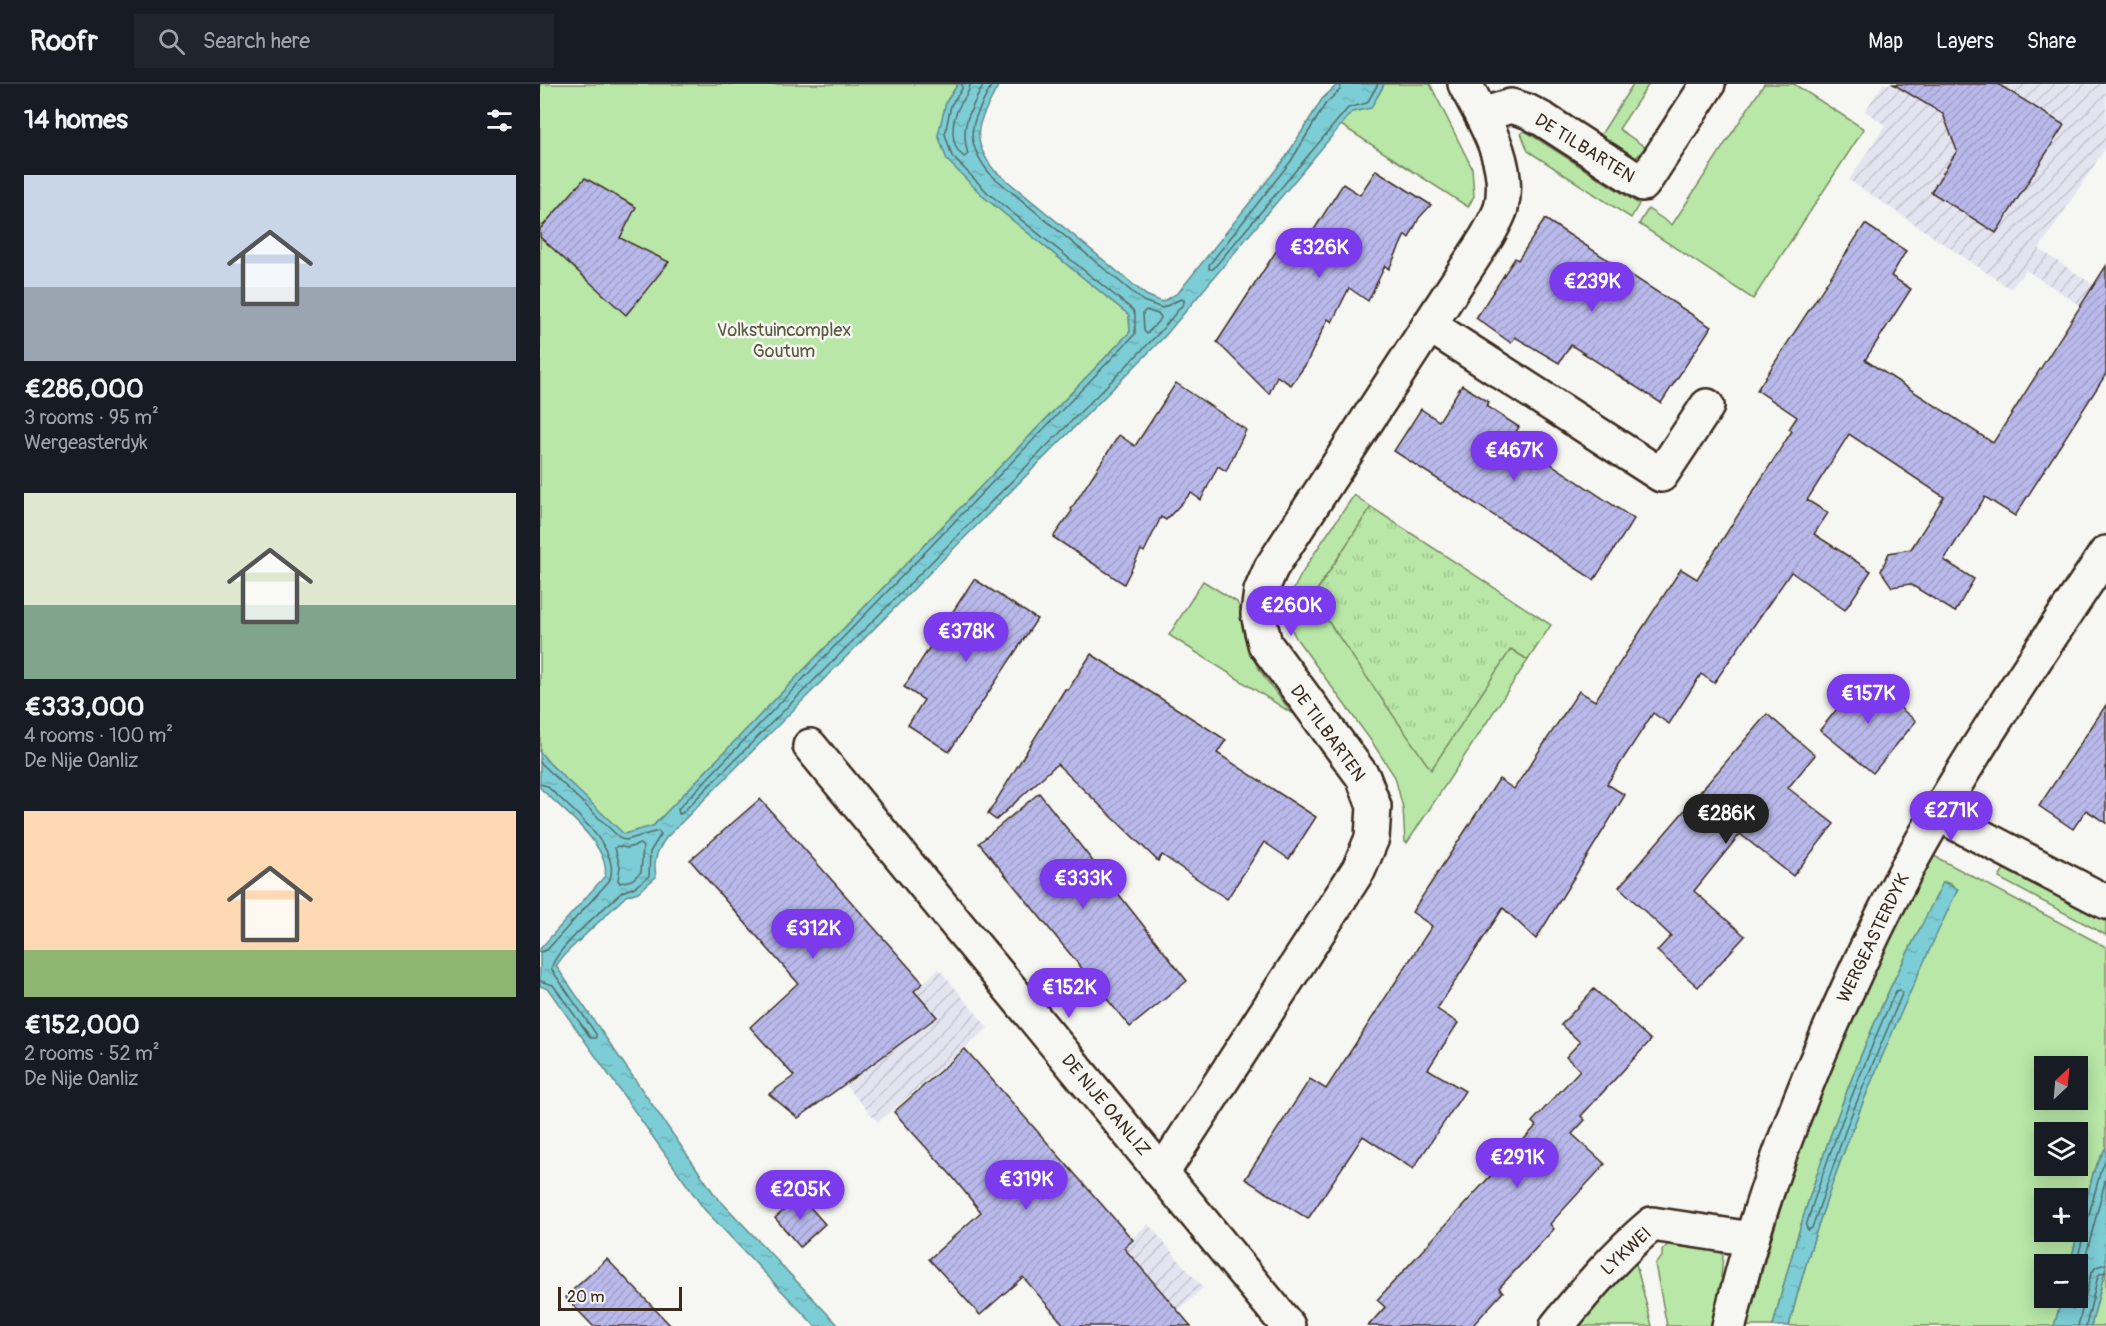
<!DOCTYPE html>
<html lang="en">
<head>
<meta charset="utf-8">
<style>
	:root { --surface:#171b24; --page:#20242c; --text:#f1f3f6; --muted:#9ea1a6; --line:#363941; --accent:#7c3aed }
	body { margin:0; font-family:Pangolin,sans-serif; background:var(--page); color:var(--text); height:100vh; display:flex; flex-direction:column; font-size:22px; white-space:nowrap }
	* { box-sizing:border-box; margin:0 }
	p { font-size:20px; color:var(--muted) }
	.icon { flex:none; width:33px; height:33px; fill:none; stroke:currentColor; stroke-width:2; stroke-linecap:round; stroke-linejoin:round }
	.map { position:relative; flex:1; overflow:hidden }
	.panel { display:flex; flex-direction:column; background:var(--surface); width:540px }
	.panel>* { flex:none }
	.needle { width:39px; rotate:26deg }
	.tools { position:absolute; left:1494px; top:972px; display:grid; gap:12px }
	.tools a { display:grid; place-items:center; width:54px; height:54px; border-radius:0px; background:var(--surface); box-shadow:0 3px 15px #0003; font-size:30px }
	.scale { position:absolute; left:18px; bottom:15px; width:124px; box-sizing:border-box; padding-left:6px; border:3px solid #3b2a1e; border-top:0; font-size:16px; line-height:21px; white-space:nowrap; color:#3b2a1e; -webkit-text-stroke:4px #f6f6f2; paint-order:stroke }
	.price { position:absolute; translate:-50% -51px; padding:0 14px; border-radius:21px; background:var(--accent); color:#fff; font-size:20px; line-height:39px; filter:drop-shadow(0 2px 3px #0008) }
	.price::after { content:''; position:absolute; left:50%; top:36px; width:18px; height:14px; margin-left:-9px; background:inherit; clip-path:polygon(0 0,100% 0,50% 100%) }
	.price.on { background:#222; color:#fff }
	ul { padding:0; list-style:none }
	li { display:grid; align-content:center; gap:12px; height:318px; padding:0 24px }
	li span { display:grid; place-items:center; height:186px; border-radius:0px; color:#555 }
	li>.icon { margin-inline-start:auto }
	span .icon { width:108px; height:108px; fill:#fffc; stroke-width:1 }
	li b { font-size:26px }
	h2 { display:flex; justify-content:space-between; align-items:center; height:72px; padding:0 24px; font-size:26px }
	header { display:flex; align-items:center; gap:36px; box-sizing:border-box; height:84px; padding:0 30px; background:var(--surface); border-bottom:2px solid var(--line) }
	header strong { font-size:28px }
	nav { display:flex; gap:33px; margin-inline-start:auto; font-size:21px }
	.search { width:420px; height:54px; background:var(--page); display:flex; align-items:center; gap:15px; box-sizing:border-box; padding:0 21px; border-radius:0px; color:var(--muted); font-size:22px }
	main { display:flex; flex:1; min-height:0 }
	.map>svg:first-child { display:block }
	.industrial { fill:url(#industrial-furrows) }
	.green { fill:#b8e7a7; stroke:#7a8862; stroke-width:1.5; fill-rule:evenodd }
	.park { fill:url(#park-tufts); stroke:#7a8862; stroke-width:1.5 }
	.water { fill:url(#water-ripples); stroke:#628c8c; stroke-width:1.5 }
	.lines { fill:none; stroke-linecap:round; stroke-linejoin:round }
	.shore { stroke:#556b67; stroke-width:1.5 }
	.building { fill:url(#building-hatch); stroke:#3b2a1e; stroke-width:1.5 }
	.minor-casing { stroke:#3b2a1e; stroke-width:38 }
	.minor { stroke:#f6f6f2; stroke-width:33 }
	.labels { text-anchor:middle; stroke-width:5; stroke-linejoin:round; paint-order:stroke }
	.street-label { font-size:18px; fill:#3b2a1e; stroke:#f6f6f2 }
	.park-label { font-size:18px; fill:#5a5940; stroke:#f6f6f2 }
</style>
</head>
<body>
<header>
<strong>Roofr</strong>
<div class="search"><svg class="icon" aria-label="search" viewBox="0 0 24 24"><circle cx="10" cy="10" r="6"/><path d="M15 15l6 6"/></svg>Search here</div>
<nav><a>Map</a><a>Layers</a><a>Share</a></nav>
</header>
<main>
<section class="panel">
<h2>14 homes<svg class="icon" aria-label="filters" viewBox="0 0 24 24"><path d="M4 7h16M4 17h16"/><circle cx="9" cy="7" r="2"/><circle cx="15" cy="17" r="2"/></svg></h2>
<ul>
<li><span style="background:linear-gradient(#c9d6e8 60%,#9aa5b1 0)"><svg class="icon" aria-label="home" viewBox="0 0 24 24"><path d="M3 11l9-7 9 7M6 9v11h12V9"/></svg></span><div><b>€286,000</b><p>3 rooms · 95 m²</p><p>Wergeasterdyk</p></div></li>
<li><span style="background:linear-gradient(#dfe7d0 60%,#7fa58c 0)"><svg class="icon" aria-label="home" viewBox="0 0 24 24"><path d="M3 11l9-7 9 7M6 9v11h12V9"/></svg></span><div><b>€333,000</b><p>4 rooms · 100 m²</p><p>De Nije Oanliz</p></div></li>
<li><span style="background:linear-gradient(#ffd9b3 75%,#8fb573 0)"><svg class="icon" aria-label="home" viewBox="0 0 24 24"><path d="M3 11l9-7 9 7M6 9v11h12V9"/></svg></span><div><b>€152,000</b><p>2 rooms · 52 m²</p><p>De Nije Oanliz</p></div></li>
</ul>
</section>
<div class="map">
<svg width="1566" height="1242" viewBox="0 0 1566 1242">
	<defs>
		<pattern id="industrial-furrows" width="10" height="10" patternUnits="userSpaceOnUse" patternTransform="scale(1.5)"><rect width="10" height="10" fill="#e4e4f0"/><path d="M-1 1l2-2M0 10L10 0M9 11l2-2" fill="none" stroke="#c4c4cd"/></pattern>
		<pattern id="park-tufts" width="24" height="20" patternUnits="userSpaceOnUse" patternTransform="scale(1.5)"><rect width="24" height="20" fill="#b8e7a7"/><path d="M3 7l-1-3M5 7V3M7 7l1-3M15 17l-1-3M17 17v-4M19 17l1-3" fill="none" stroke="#9fc68f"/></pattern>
		<pattern id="water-ripples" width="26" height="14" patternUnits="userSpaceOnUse" patternTransform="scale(1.5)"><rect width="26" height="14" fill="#7ccdd5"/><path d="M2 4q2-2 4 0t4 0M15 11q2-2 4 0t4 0" fill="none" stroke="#6cb0b6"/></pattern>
		<pattern id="building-hatch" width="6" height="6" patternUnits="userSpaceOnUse" patternTransform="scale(1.5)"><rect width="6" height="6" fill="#b9b9eb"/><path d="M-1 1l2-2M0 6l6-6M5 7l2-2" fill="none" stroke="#a09fc9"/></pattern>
	</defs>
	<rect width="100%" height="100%" fill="#f6f6f2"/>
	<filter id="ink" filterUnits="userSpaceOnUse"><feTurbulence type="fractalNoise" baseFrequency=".0167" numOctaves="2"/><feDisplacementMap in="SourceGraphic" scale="12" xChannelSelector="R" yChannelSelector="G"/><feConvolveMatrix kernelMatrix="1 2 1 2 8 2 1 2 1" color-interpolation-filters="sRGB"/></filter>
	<g filter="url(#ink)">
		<g class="industrial">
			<path d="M1343,0H1566V63L1499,165L1566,209V238L1486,186L1471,205L1309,96L1345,41L1325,27Z"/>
			<path d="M399,885L448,944L338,1038L289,983Z"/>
			<path d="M608,1140L663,1204L621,1242H523L510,1228Z"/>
		</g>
		<g class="green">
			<path d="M0,0H418L406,18L444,113L589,231L590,248L113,742L84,751L9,679L0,668Z"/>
			<path d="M844,0H890L932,84L934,112L928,123L801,41L812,28C829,26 838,15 844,0Z"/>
			<path d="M1093,0H1109L1079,45L1105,63L1097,73L1094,74L1060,52Z"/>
			<path d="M1224,0H1254L1324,45L1213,215L1099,140L1108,125L1132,141Z"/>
			<path d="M985,47L1099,120L1091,134L988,67L981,49Z"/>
			<path d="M814,411L831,423L772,514L971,565L988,576L867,759L865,758L863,724L855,693L832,658L756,554C751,545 747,534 748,523C752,495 797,438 814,411Z"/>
			<path d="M663,497L697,518C703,529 701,543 705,555C714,584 735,607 753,630L629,551Z"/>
			<path d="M1394,772L1566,863V1063L1554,1086L1530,1180H1504V1214H1522L1514,1242H1249C1287,1090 1351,946 1417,805L1411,800L1404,798C1383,840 1360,881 1341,924C1296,1027 1260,1133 1233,1242H1207C1250,1080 1305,916 1394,772ZM1504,982H1538V1016H1504ZM1504,1048H1538V1082H1504ZM1504,1114H1538V1148H1504Z"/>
			<path d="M1465,783L1566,838V851L1459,794Z"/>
			<path d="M1132,1157L1181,1166L1183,1172L1181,1193L1184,1195L1172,1242H1127L1115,1180L1122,1173V1166Z"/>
			<path d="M1095,1176L1112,1242H1037Z"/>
			<path d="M1566,1183V1242H1551Z"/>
		</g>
		<path class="park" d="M831,423L1011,541L988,576L971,565L891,686L772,514Z"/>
		<g class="water">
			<path d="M418,0H459C441,37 426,49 454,86L606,211L622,218L638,209L746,73L782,15L798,0H844L831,24L812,28L625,252L126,754C116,768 113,777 116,793L98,808L86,812L24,871L16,882L175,1111L299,1242H275L164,1125L8,905L0,902V865L65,792C71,762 20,723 0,704V668L9,679L84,750L113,742L590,248L589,231L444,113L407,76L398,51L406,18Z"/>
			<path d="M1403,798L1418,805C1351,946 1287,1090 1249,1242H1233C1260,1133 1296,1027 1341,924C1360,881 1383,840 1403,798Z"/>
			<path d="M1566,1063V1183L1551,1242H1514L1522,1214H1538V1180H1530L1554,1086Z"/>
		</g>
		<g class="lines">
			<g class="shore">
				<path d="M422,0V5L411,21L405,50L412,72L448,109L593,226L595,231V250L138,725L139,730L142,729L620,248L644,219V216L641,215L622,224L603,217L450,90C420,51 433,39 452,0"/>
				<path d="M430,0C430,9 424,14 420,21C411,36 409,62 424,73L428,70C419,42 431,25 444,0"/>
				<path d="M801,0L800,6L786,19L751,77L669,181V185H673L808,24L827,19L838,0"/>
				<path d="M606,226L620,231L621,234L607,250L604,247L603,229Z"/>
				<path d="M0,678L81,755L86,756L118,747L121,750L110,768L109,792L95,803L82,808C69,820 8,871 12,886L56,950V954H51L13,901L0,897"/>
				<path d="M0,700L7,702C27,722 84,765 69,797L7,866L0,868"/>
				<path d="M100,760L103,763L101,788L92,796L80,799L78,796L80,782L75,764L77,762L87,764Z"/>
				<path d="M1360,906L1362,910L1308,1039L1272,1144L1268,1146L1266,1142C1282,1089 1301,1038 1322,987C1333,960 1343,933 1356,907Z"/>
				<path d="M1536,1180L1560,1089L1566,1076"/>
				<path d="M1538,1191L1543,1183L1566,1094"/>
				<path d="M1538,1242L1551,1190L1556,1183L1566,1180"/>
				<path d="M1546,1242L1558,1192L1561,1189L1566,1188"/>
			</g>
		</g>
		<g class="building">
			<path d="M1353,0H1458L1524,41L1456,149L1391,108L1417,67L1403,30Z"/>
			<path d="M836,86L891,121L879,134L869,154L865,151L849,185L845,182L828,217L809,204L792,238L788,235L766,280L751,301L737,292L729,310L677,258L746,152L763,163L803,100L820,111Z"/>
			<path d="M45,94L96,123L80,154L129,178L86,231L0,153V145Z"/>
			<path d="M1005,135L1171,243L1121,319L1031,261L1019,279L975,253L971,259L936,234L975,174L978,176Z"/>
			<path d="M1325,140L1366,167L1351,192L1371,205L1325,276L1453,359L1566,182V290L1475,432L1445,413L1404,476L1434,495L1415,528L1370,500L1352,503L1341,487L1349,469L1371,465L1404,413L1309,350L1267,416L1288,429L1274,450L1331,487L1305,526L1251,488L1174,599L1161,590L1129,640L1113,629L1067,700L1085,711L996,855L963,824L897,925L918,939L888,985L925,1007L873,1085L823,1052L768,1135L705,1095L770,995L786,1005L892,842L872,828L959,695L974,705L1039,607L1055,617L1141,485L1157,495L1252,347L1249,345L1257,333L1217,306Z"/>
			<path d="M636,299L706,346L686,387L678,382L661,416L651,409L626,436L621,433L604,468L601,466L584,500L513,453L532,427L531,425L579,351L595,362Z"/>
			<path d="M922,301L949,318L946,322L979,343L972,354L1094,435L1054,496L854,367L881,325L899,337Z"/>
			<path d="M434,495L497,535L409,668L368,641L384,616L364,603Z"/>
			<path d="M551,570L686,656L677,669L776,733L749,775L724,758L687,815L622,771L618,777L517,680L456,736L448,730L525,605L528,606Z"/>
			<path d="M1323,593L1376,637L1333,689L1280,646Z"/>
			<path d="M1566,621V739L1546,726L1533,745L1499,722Z"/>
			<path d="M1227,630L1275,671L1248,704L1294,740L1253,792L1200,750L1154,807L1205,852L1158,903L1117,867L1131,852L1079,803Z"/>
			<path d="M499,709L647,897L590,943L439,759Z"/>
			<path d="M220,715L383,899L374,907L397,933L258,1034L229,1010L254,992L210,943L258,899L150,776Z"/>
			<path d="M1054,905L1111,956L1041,1032L1045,1036L1032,1050L1065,1080L1010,1140L1014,1145L959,1204L963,1208L932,1242H828L845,1223L837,1216L996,1042L992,1038L1040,986L1026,973L1040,958L1021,941Z"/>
			<path d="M425,965L593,1156L584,1164L651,1242H525L483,1193L440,1231L389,1175L441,1128L411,1091L354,1028Z"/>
			<path d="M260,1112L285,1140L260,1163L235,1134Z"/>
			<path d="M67,1175L131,1242H53L25,1213Z"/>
		</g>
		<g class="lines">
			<g class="minor-casing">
				<g id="minor">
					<path d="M942,31L971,22L987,27L1004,36L1103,100L1168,0"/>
					<path d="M889,241L1121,391L1167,322"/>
					<path d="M270,662L748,1242"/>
					<path d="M1398,730L1566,818"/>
					<path d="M622,1089L819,785L832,754L834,722L823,693L725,560L718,530L721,507L731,484L946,154C951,145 958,134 961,124C972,80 945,38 925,0"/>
					<path d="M1017,1242C1046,1206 1076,1170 1112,1140L1212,1155"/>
					<path d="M1189,1242C1215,1127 1257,1016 1306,909C1329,858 1353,808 1381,759C1437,659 1503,564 1566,469"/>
				</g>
			</g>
			<use href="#minor" class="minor"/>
		</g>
	</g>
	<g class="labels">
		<g class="street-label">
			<text transform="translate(1045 64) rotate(32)" y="6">DE TILBARTEN</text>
			<text transform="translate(788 649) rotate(54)" y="6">DE TILBARTEN</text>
			<text transform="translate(1333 854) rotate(-64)" y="6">WERGEASTERDYK</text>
			<text transform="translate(566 1021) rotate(50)" y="6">DE NIJE OANLIZ</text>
			<text transform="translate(1086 1167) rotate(-43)" y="6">LYKWEI</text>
		</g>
		<g class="park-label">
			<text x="244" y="252">Volkstuincomplex<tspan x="244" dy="21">Goutum</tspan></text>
		</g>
	</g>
</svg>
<div class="tools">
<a><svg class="needle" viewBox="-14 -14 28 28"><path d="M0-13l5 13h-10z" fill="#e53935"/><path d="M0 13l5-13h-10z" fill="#9ea1a6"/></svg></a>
<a><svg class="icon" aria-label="layers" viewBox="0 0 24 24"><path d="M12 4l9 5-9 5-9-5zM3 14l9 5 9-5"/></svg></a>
<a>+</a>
<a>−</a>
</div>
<div class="scale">20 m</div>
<b class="price" style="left:779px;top:195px">€326K</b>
<b class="price" style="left:1052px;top:229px">€239K</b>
<b class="price" style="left:974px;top:398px">€467K</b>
<b class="price" style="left:751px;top:553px">€260K</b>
<b class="price" style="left:426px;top:579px">€378K</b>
<b class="price" style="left:1328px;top:641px">€157K</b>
<b class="price" style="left:1411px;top:758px">€271K</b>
<b class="price on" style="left:1186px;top:761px">€286K</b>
<b class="price" style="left:543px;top:826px">€333K</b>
<b class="price" style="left:273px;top:876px">€312K</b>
<b class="price" style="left:529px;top:935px">€152K</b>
<b class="price" style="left:977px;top:1105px">€291K</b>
<b class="price" style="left:486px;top:1127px">€319K</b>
<b class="price" style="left:260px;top:1137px">€205K</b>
</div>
</main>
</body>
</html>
